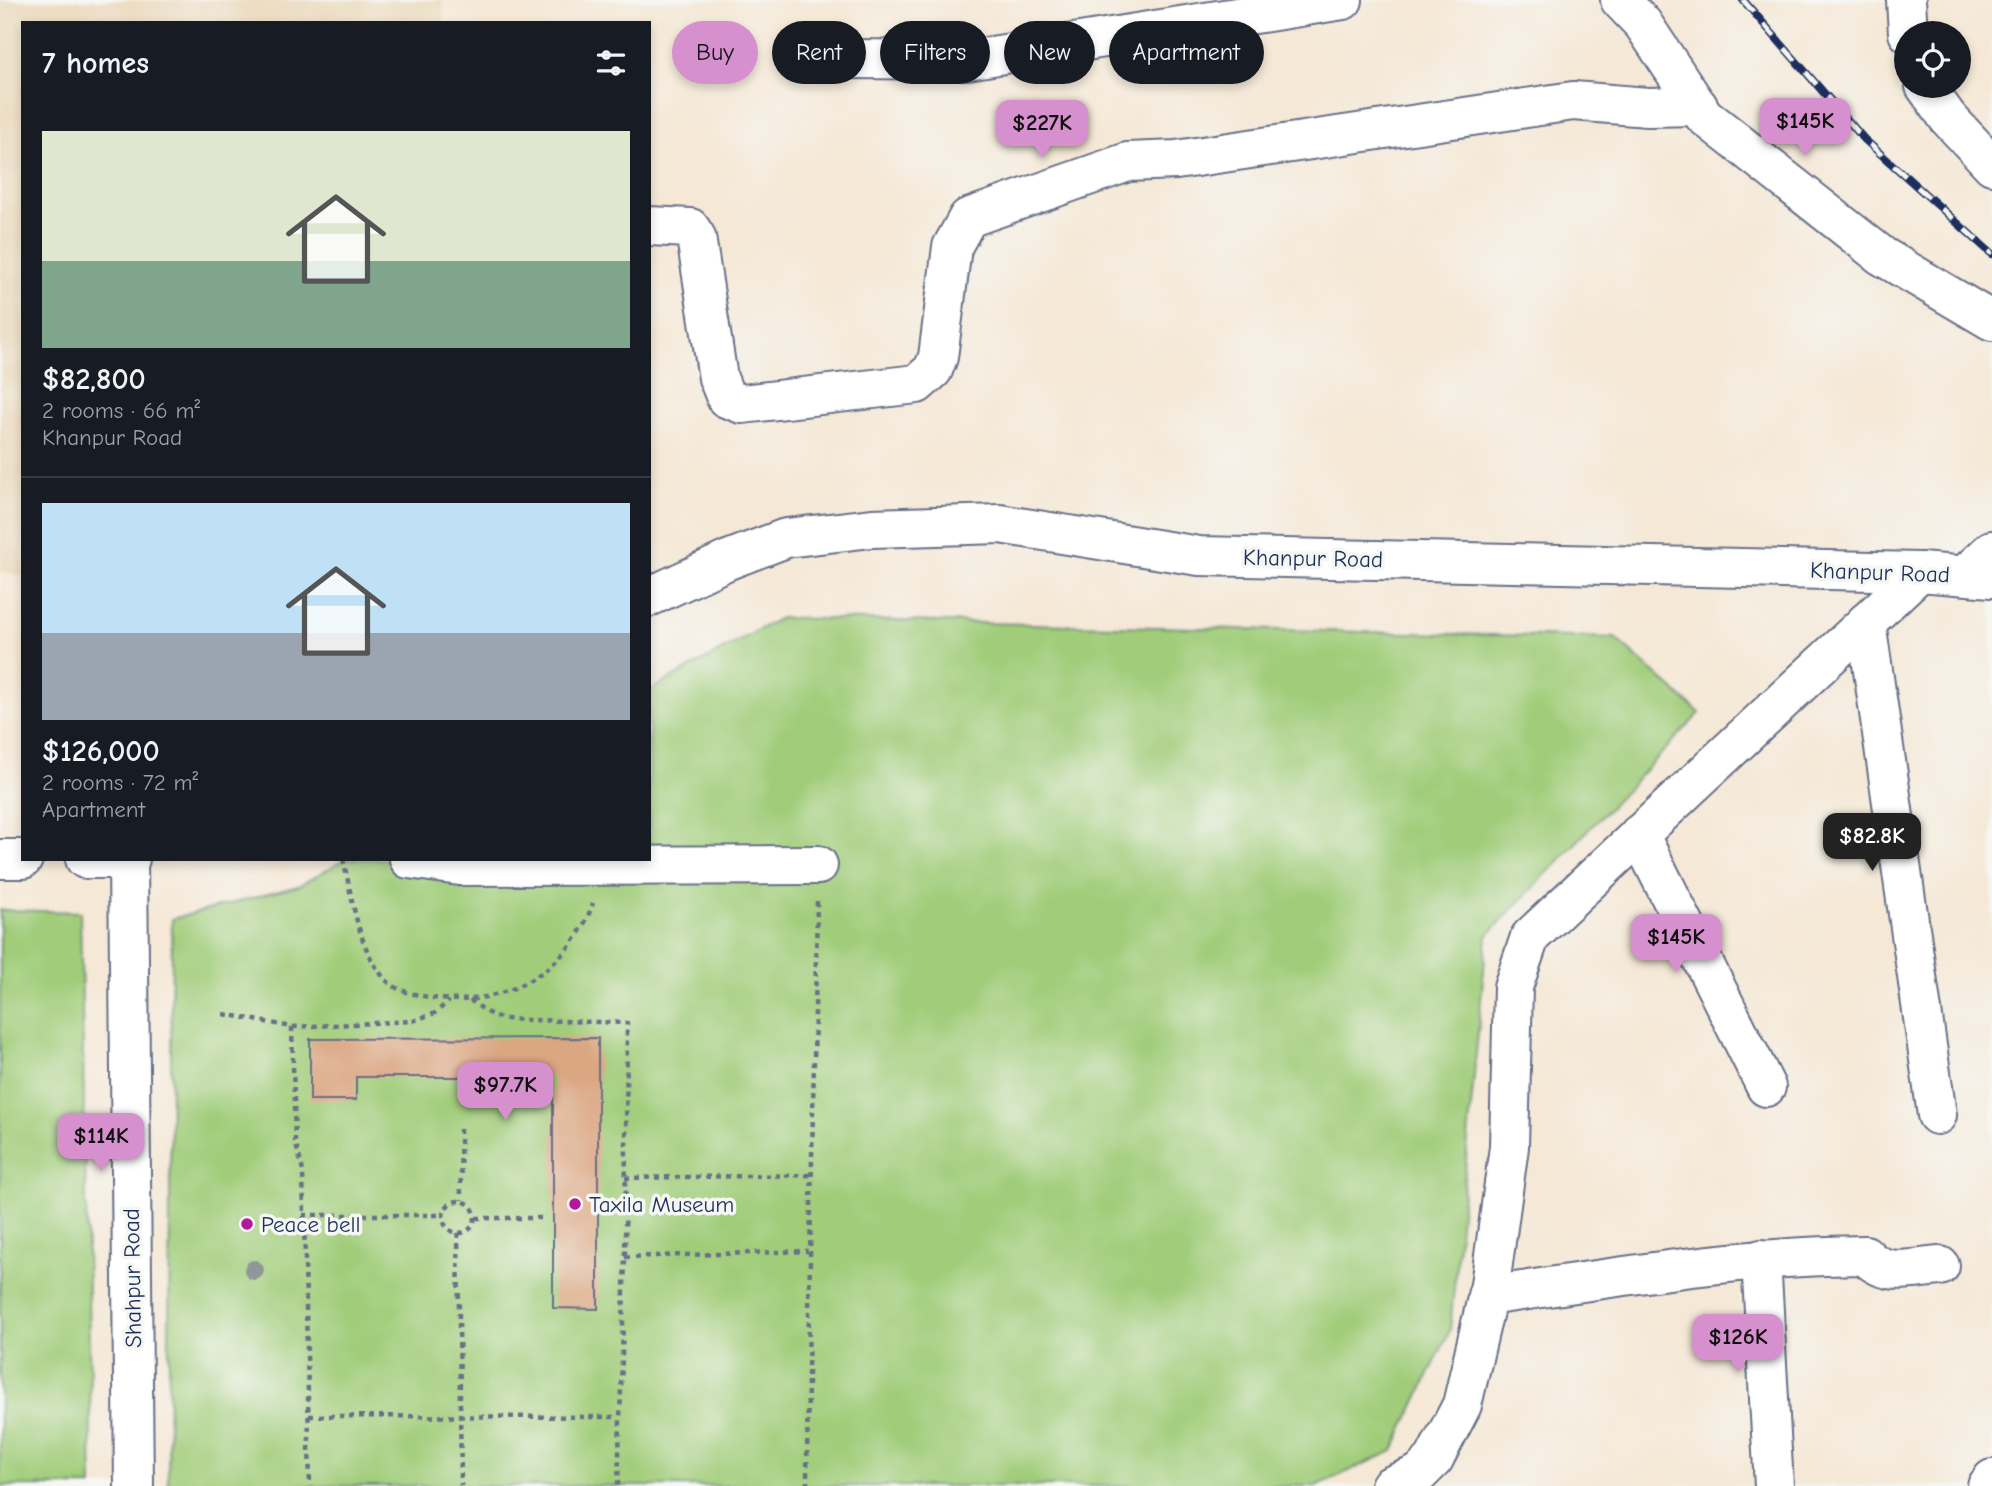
<!DOCTYPE html>
<html lang="en">
<head>
<meta charset="utf-8">
<style>
	:root { --surface:#171b24; --page:#20242c; --text:#f1f3f6; --muted:#9ea1a6; --line:#363941; --accent:#d690ce }
	body { margin:0; font-family:"Comic Neue",sans-serif; background:var(--page); color:var(--text); height:100vh; display:flex; flex-direction:column; font-size:26px; white-space:nowrap }
	* { box-sizing:border-box; margin:0 }
	p { font-size:23px; color:var(--muted) }
	.icon { flex:none; width:38px; height:38px; fill:none; stroke:currentColor; stroke-width:2; stroke-linecap:round; stroke-linejoin:round }
	.map { position:relative; flex:1; overflow:hidden }
	.drawer { position:absolute; left:21px; top:21px; width:630px; height:840px; display:flex; flex-direction:column; background:var(--surface); border-radius:0px; box-shadow:0 4px 10px #0003 }
	.drawer>* { flex:none }
	.hud { position:absolute; left:672px; top:21px; width:665px; height:63px; display:flex; gap:14px }
	.buttons { position:absolute; left:1894px; top:21px; display:grid; gap:14px }
	.buttons a { display:grid; place-items:center; width:77px; height:77px; border-radius:50%; background:var(--surface); box-shadow:0 4px 10px #0003; font-size:35px }
	.price { position:absolute; translate:-50% -60px; padding:0 16px; border-radius:14px; background:var(--accent); color:#111; font-size:23px; line-height:46px; filter:drop-shadow(0 2px 4px #0008) }
	.price::after { content:''; position:absolute; left:50%; top:42px; width:21px; height:16px; margin-left:-10px; background:inherit; clip-path:polygon(0 0,100% 0,50% 100%) }
	.price.active { background:#222; color:#fff }
	ul { padding:0; list-style:none }
	li { display:grid; align-content:center; gap:14px; height:371px; padding:0 21px }
	li+li { border-top:2px solid var(--line) }
	li span { display:grid; place-items:center; height:217px; border-radius:0px; color:#555 }
	li>.icon { margin-inline-start:auto }
	span .icon { width:126px; height:126px; fill:#fffc; stroke-width:1 }
	li b { font-size:30px }
	h2 { display:flex; justify-content:space-between; align-items:center; height:84px; padding:0 21px; font-size:30px }
	.pill { padding:0 24px; border-radius:32px; background:var(--surface); box-shadow:0 4px 10px #0003; font-size:24px; line-height:63px }
	.pill.active { background:var(--accent); color:#111 }
	.map>svg:first-child { display:block }
	.built { fill:#ead8ba }
	.green { fill:#a1cd7a; stroke:#5e7e6c; stroke-width:2 }
	.building { fill:#dba682 }
	.lines { fill:none; stroke-linecap:round; stroke-linejoin:round }
	.minor-casing { stroke:#677088; stroke-width:42 }
	.highway-casing { stroke:#677088; stroke-width:42 }
	.path { stroke:#677088; stroke-width:4.5; stroke-dasharray:5 5; stroke-linecap:butt }
	.minor { stroke:#fff; stroke-width:38 }
	.highway { stroke:#fff; stroke-width:38 }
	.rail-casing { stroke:#1b2f5e; stroke-width:8 }
	.rail { stroke:#f6f6f2; stroke-width:5; stroke-dasharray:16; stroke-linecap:butt }
	.tree { fill:#8f9898 }
	.poi-dot { fill:#b5179e; stroke:#f6f6f2; stroke-width:2.5 }
	.labels { text-anchor:middle; stroke-width:7; stroke-linejoin:round; paint-order:stroke }
	.street-label { font-size:23px; fill:#1b2f5e; stroke:#f6f6f2 }
	.poi-label { font-size:23px; fill:#1b2f5e; stroke:#f6f6f2; text-anchor:start }
</style>
</head>
<body>
<div class="map">
<svg width="1992" height="1486" viewBox="0 0 1992 1486">
	<rect width="100%" height="100%" fill="#f6f6f2"/>
	<filter id="ink" filterUnits="userSpaceOnUse"><feTurbulence type="fractalNoise" baseFrequency=".0143" numOctaves="2"/><feDisplacementMap in="SourceGraphic" scale="14" xChannelSelector="R" yChannelSelector="G"/><feConvolveMatrix kernelMatrix="1 2 1 2 8 2 1 2 1" color-interpolation-filters="sRGB"/></filter>
	<filter id="wash" filterUnits="userSpaceOnUse"><feTurbulence type="fractalNoise" baseFrequency=".00686" numOctaves="4" result="noise"/><feDisplacementMap in="SourceGraphic" scale="28" xChannelSelector="R" yChannelSelector="G"/><feGaussianBlur stdDeviation="1.57" result="paint"/><feColorMatrix in="noise" values="0 0 0 0 0 0 0 0 0 0 0 0 0 0 0 0 0 1.4 0 .05"/><feComposite in="paint" operator="in"/></filter>
	<g filter="url(#wash)">
		<rect width="100%" height="100%" fill="#f5e8d6"/>
		<path class="built" d="M0,0H443L444,23H23V576L0,571Z"/>
		<g class="green">
			<path d="M780,618L1615,638L1700,713L1487,936L1450,1330L1393,1451L1316,1486H168L172,919L298,886L346,859H649V691Z"/>
			<path d="M0,910L80,912L92,1486H0Z"/>
		</g>
		<g id="blocks">
			<path class="building" d="M598,1038V1309L553,1308V1077H356V1100H310V1039Z"/>
		</g>
	</g>
	<g filter="url(#ink)">
		<use href="#blocks" fill-opacity="0" stroke="#677088" stroke-width="2"/>
		<g class="lines">
			<g class="minor-casing">
				<g id="minor">
					<path d="M1620,0L1643,24L1704,116L1882,256L1992,321"/>
					<path d="M1906,0L1908,33"/>
					<path d="M848,59L967,60L1343,0"/>
					<path d="M1925,86L1948,118L1992,165"/>
					<path d="M649,226L690,228L696,237L718,378L726,398L742,404L917,384L933,370L938,357L952,247L968,218L1128,162L1176,160L1573,101L1648,107L1698,106"/>
					<path d="M1965,575L1992,550"/>
					<path d="M1866,622L1937,1115"/>
					<path d="M1639,834L1766,1087"/>
					<path d="M409,859L460,866L818,865"/>
					<path d="M128,860L134,1486"/>
					<path d="M1761,1259L1774,1486"/>
					<path d="M1487,1296C1613,1278 1737,1256 1865,1255C1885,1278 1911,1268 1940,1266"/>
					<path d="M1390,1486L1419,1474L1434,1459L1462,1405L1490,1285L1509,1147L1513,987L1530,937L1920,572"/>
					<path d="M1987,1486L1992,1479"/>
				</g>
			</g>
			<g class="highway-casing">
				<g id="highway">
					<path d="M649,597L728,560L786,538L872,528L1000,524L1199,556L1920,572L1992,578"/>
					<path d="M0,859H23"/>
					<path d="M85,859H130"/>
				</g>
			</g>
			<g class="path">
				<path d="M343,859C353,899 357,947 385,979C396,991 413,994 428,997C498,1011 570,972 593,903"/>
				<path d="M470,1000L488,1013L502,1019L627,1023L625,1257L618,1486"/>
				<path d="M224,1014L292,1027L413,1021L435,1013L449,1001"/>
				<path d="M292,1027L295,1141L303,1171L310,1486"/>
				<path d="M460,1129L461,1200"/>
				<path d="M625,1178L813,1175"/>
				<circle cx="459" cy="1217" r="16"/>
				<path d="M303,1215H443"/>
				<path d="M476,1218H541"/>
				<path d="M458,1233L461,1486"/>
				<path d="M625,1257L808,1251"/>
				<path d="M309,1416L619,1417"/>
				<path d="M807,1486C808,1290 814,1095 817,899"/>
			</g>
			<use href="#minor" class="minor"/>
			<use href="#highway" class="highway"/>
			<g class="rail-casing">
				<path id="rail" d="M1743,0L1864,139L1992,254"/>
			</g>
			<use href="#rail" class="rail"/>
		</g>
		<circle class="tree" cx="254" cy="1270" r="10"/>
	</g>
	<g class="poi-dot">
		<circle cx="575" cy="1204" r="7"/>
		<circle cx="247" cy="1224" r="7"/>
	</g>
	<g class="labels">
		<g class="street-label">
			<text transform="translate(1313 558) rotate(1)" y="8">Khanpur Road</text>
			<text transform="translate(1880 572) rotate(2)" y="8">Khanpur Road</text>
			<text transform="translate(132 1278) rotate(-91)" y="8">Shahpur Road</text>
		</g>
		<g class="poi-label">
			<text x="589" y="1212">Taxila Museum</text>
			<text x="261" y="1232">Peace bell</text>
		</g>
	</g>
</svg>
<div class="buttons">
<a><svg class="icon" aria-label="locate" viewBox="0 0 24 24"><circle cx="12" cy="12" r="6"/><path d="M12 2v4M12 18v4M2 12h4M18 12h4"/></svg></a>
</div>
<b class="price" style="left:1805px;top:158px">$145K</b>
<b class="price" style="left:1042px;top:160px">$227K</b>
<b class="price active" style="left:1872px;top:873px">$82.8K</b>
<b class="price" style="left:1676px;top:974px">$145K</b>
<b class="price" style="left:505px;top:1122px">$97.7K</b>
<b class="price" style="left:101px;top:1173px">$114K</b>
<b class="price" style="left:1738px;top:1374px">$126K</b>
<div class="hud">
<a class="pill active">Buy</a>
<a class="pill">Rent</a>
<a class="pill">Filters</a>
<a class="pill">New</a>
<a class="pill">Apartment</a>
</div>
<section class="drawer">
<h2>7 homes<svg class="icon" aria-label="filters" viewBox="0 0 24 24"><path d="M4 7h16M4 17h16"/><circle cx="9" cy="7" r="2"/><circle cx="15" cy="17" r="2"/></svg></h2>
<ul>
<li><span style="background:linear-gradient(#dfe7d0 60%,#7fa58c 0)"><svg class="icon" aria-label="home" viewBox="0 0 24 24"><path d="M3 11l9-7 9 7M6 9v11h12V9"/></svg></span><div><b>$82,800</b><p>2 rooms · 66 m²</p><p>Khanpur Road</p></div></li>
<li><span style="background:linear-gradient(#bfe0f5 60%,#9aa5b1 0)"><svg class="icon" aria-label="home" viewBox="0 0 24 24"><path d="M3 11l9-7 9 7M6 9v11h12V9"/></svg></span><div><b>$126,000</b><p>2 rooms · 72 m²</p><p>Apartment</p></div></li>
</ul>
</section>
</div>
</body>
</html>
